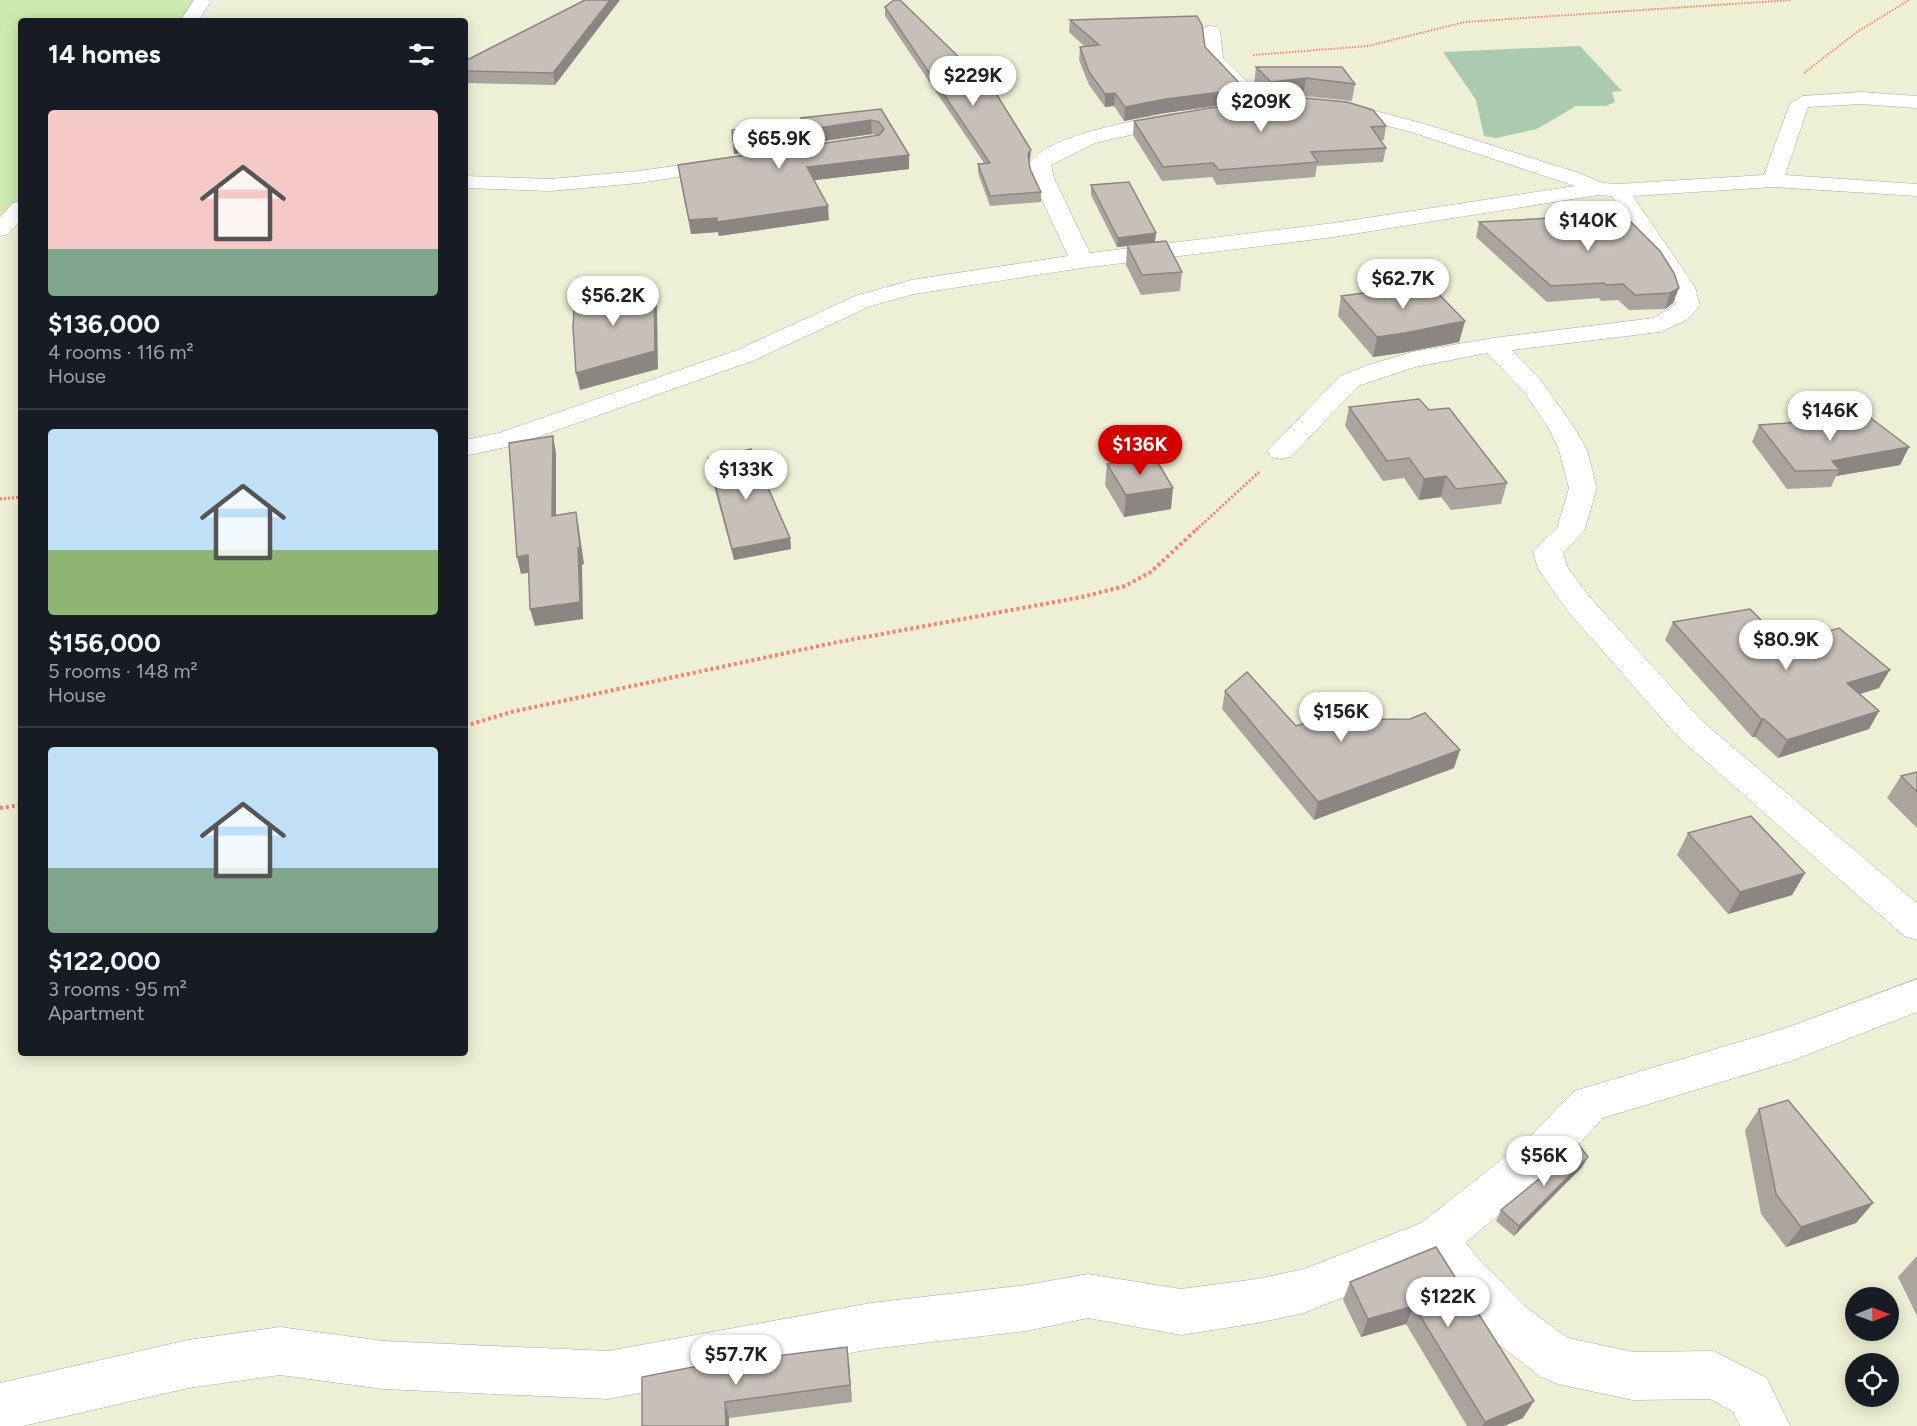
<!DOCTYPE html>
<html lang="en">
<head>
<meta charset="utf-8">
<style>
	:root { --surface:#171b24; --page:#20242c; --text:#f1f3f6; --muted:#9ea1a6; --line:#363941; --accent:#d40000 }
	body { margin:0; font-family:Figtree,sans-serif; background:var(--page); color:var(--text); height:100vh; display:flex; flex-direction:column; font-size:22px; white-space:nowrap }
	* { box-sizing:border-box; margin:0 }
	p { font-size:20px; color:var(--muted) }
	.icon { flex:none; width:33px; height:33px; fill:none; stroke:currentColor; stroke-width:2; stroke-linecap:round; stroke-linejoin:round }
	.map { position:relative; flex:1; overflow:hidden }
	.details { position:absolute; left:18px; top:18px; width:450px; height:1038px; display:flex; flex-direction:column; background:var(--surface); border-radius:6px; box-shadow:0 3px 15px #0003 }
	.details>* { flex:none }
	.needle { width:39px; rotate:89deg }
	.tools { position:absolute; left:1845px; top:1287px; display:grid; gap:12px }
	.tools a { display:grid; place-items:center; width:54px; height:54px; border-radius:50%; background:var(--surface); box-shadow:0 3px 15px #0003; font-size:30px }
	.price { position:absolute; translate:-50% -51px; padding:0 14px; border-radius:21px; background:#fff; color:#222; font-size:20px; line-height:39px; filter:drop-shadow(0 2px 3px #0008) }
	.price::after { content:''; position:absolute; left:50%; top:36px; width:18px; height:14px; margin-left:-9px; background:inherit; clip-path:polygon(0 0,100% 0,50% 100%) }
	.price.active { background:var(--accent); color:#fff }
	ul { padding:0; list-style:none }
	li { display:grid; align-content:center; gap:12px; height:318px; padding:0 30px }
	li+li { border-top:2px solid var(--line) }
	li span { display:grid; place-items:center; height:186px; border-radius:6px; color:#555 }
	li>.icon { margin-inline-start:auto }
	span .icon { width:108px; height:108px; fill:#fffc; stroke-width:1 }
	li b { font-size:26px }
	h2 { display:flex; justify-content:space-between; align-items:center; height:72px; padding:0 30px; font-size:26px }
	.map>svg:first-child { display:block }
	.farmland { fill:#eef0d5; fill-rule:evenodd }
	.grass { fill:#cdebb0 }
	.cemetery { fill:#aacbaf }
	.lines { fill:none; stroke-linecap:round; stroke-linejoin:round }
	.minor-casing { stroke:#a9a9a9; stroke-width:1 }
	.path-far2 { stroke:#fa8072; stroke-width:2; stroke-dasharray:1.5 1.5; stroke-linecap:butt }
	.path-far1 { stroke:#fa8072; stroke-width:3; stroke-dasharray:2 2; stroke-linecap:butt }
	.path { stroke:#fa8072; stroke-width:4; stroke-dasharray:3 3; stroke-linecap:butt }
	.minor { fill:#fff; fill-rule:evenodd }
	.wall { fill:#aba49e }
	.shaded-wall { fill:#8b8681 }
	.building { fill:#c7bfb8; stroke:#8b8681; stroke-width:1.5 }
</style>
</head>
<body>
<div class="map">
<svg width="1917" height="1426" viewBox="0 0 1917 1426">
	<rect width="100%" height="100%" fill="#f2efe9"/>
	<path class="farmland" d="M217,0H1917V1426H0V241L21,221V1053H465V21H203ZM1856,1298H1888V1330H1856ZM1856,1364H1888V1396H1856Z"/>
	<path class="grass" d="M0,0H194L180,21H21V203L0,223Z"/>
	<path class="cemetery" d="M1580,46L1622,91L1612,92L1615,102L1606,106H1576L1537,129L1496,138L1484,136L1476,100L1443,52Z"/>
	<g class="lines">
		<g class="minor-casing">
			<g id="minor">
				<path d="M194,0H212L198,21H180Z"/>
				<path d="M1211,26L1217,27L1220,31L1223,58L1269,103L1272,107L1269,111H1255L1205,59L1202,31L1205,27Z"/>
				<path d="M1861,92L1917,96V108L1861,104L1808,107L1785,175L1917,184V196L1773,187L1633,196L1695,287L1700,305L1687,320L1660,332L1512,350L1542,382L1574,427L1587,450L1597,488L1584,531L1563,553L1568,568L1588,595L1701,720L1917,903V940L1904,936L1677,736L1566,609L1538,569L1533,551L1557,528L1569,488L1559,450L1548,427L1524,392L1487,353L1415,367L1358,386L1291,457L1281,459L1271,457L1267,451L1340,376L1368,365L1412,352L1493,338L1654,318L1676,304L1671,287L1612,196L1598,195L1334,237L1082,268L914,294L871,306L755,360L515,445L465,456V440L499,433L737,350L855,296L911,280L1068,256L1032,178L1030,163C1050,133 1141,120 1176,113L1183,115L1186,119L1183,123L1095,143L1051,165L1054,178L1090,253L1334,223L1575,186L1411,132L1330,111L1327,107L1330,103L1337,101L1425,124L1579,173L1603,183L1619,184L1764,175L1790,103L1803,96Z"/>
				<path d="M722,159L729,161L732,165L729,169L639,183L550,191L465,188V176L550,179L639,171Z"/>
				<path d="M21,201V220L8,234L0,236V217L13,203Z"/>
				<path d="M1917,979V1012L1791,1061L1603,1118L1559,1166L1466,1242L1476,1256L1527,1308L1568,1338L1633,1352L1714,1351L1767,1378L1790,1426H1740L1733,1412L1710,1399L1633,1400L1558,1384L1541,1377L1493,1340L1444,1286L1428,1263L1304,1313L1257,1323L1181,1335L1088,1318L1026,1331L871,1349L608,1399L383,1389L280,1375L188,1388L23,1426H0V1383L188,1340L280,1327L383,1341L608,1351L871,1303L1026,1285L1088,1274L1181,1289L1257,1279L1304,1269L1421,1223L1529,1138L1574,1091L1786,1028Z"/>
			</g>
		</g>
		<g class="path-far2">
			<path d="M1253,55L1368,46L1465,22L1791,0"/>
			<path d="M1804,73L1857,32L1909,0"/>
		</g>
		<g class="path-far1">
			<path d="M0,499L21,497"/>
			<path d="M1196,530L1259,472"/>
		</g>
		<g class="path">
			<path d="M465,726L511,712L833,643L1082,597L1125,586L1151,572L1198,528"/>
			<path d="M0,808L21,805"/>
		</g>
		<use href="#minor" class="minor"/>
	</g>
	<g class="wall">
		<path d="M585,0L555,85L465,83V61Z"/>
		<path d="M885,7L1030,160L1029,161L1030,169L1041,192V202L990,206L978,173V164L984,163L885,16Z"/>
		<path d="M1070,20L1205,47L1245,89L1243,102L1165,113L1124,121L1114,106L1105,107L1089,85L1079,60L1080,47H1085L1069,32Z"/>
		<path d="M1256,67L1355,84L1352,101L1303,96L1269,100L1254,85Z"/>
		<path d="M881,109L909,169L814,180L829,220L719,236L718,232L691,234L680,179L678,165L877,135L872,134L734,154L732,130L801,121V118Z"/>
		<path d="M1134,121L1386,126L1384,140L1380,141L1386,148L1383,162L1317,166L1315,177L1217,185L1212,177L1162,181L1133,135Z"/>
		<path d="M1091,185L1155,242L1182,272L1180,291L1141,295L1126,265L1127,246L1117,247L1091,195Z"/>
		<path d="M1479,222L1660,251L1673,303L1665,309L1629,310L1618,300L1601,301L1599,298L1547,302L1476,237Z"/>
		<path d="M1341,296L1465,321L1459,342L1401,353L1373,357L1338,316Z"/>
		<path d="M1349,407L1429,410L1507,483L1501,504L1451,510L1441,497L1419,500L1404,478L1383,481L1345,426Z"/>
		<path d="M1759,425L1807,427L1909,447L1900,465L1836,476L1831,487L1787,489L1752,442Z"/>
		<path d="M708,458L790,538L791,549L734,560L709,468Z"/>
		<path d="M1107,464L1171,509L1124,517L1105,485Z"/>
		<path d="M1673,622L1785,644L1879,688L1860,694L1879,711L1869,729L1778,758L1755,737H1752L1665,640Z"/>
		<path d="M1225,691L1296,726L1330,720L1454,768L1314,820L1222,709Z"/>
		<path d="M1917,772V828L1887,798L1901,776Z"/>
		<path d="M1688,833L1805,873L1792,895L1728,914L1677,855Z"/>
		<path d="M1759,1109L1873,1203L1856,1223L1786,1247L1761,1214L1745,1130Z"/>
		<path d="M1582,1167L1514,1236L1496,1221L1501,1210Z"/>
		<path d="M1436,1247L1523,1418L1504,1426H1467L1406,1324L1361,1337L1343,1300L1350,1282Z"/>
		<path d="M1917,1256V1316L1898,1277Z"/>
		<path d="M849,1364L852,1402L729,1418V1426H642Z"/>
	</g>
	<g class="shaded-wall">
		<path d="M610,0H620L555,85L553,73Z"/>
		<path d="M1306,78L1303,96L1269,100L1271,82Z"/>
		<path d="M1245,89L1243,102L1165,113L1124,121L1125,107L1166,99Z"/>
		<path d="M1115,93L1114,106L1105,107V94Z"/>
		<path d="M871,120L872,134L734,154L733,141Z"/>
		<path d="M1031,150L1030,160L1028,163V154Z"/>
		<path d="M909,155V169L808,181L807,167Z"/>
		<path d="M828,206L829,220L719,236L718,232L691,234L689,220Z"/>
		<path d="M1156,233L1155,243L1117,247L1118,238Z"/>
		<path d="M1679,288L1673,303L1665,309L1670,293Z"/>
		<path d="M654,289L657,306L658,369L580,390L576,373Z"/>
		<path d="M1465,321L1459,342L1401,353L1373,357L1377,337Z"/>
		<path d="M553,436L556,453V533L552,516Z"/>
		<path d="M1909,447L1900,465L1836,476L1840,470L1832,461Z"/>
		<path d="M1446,476L1441,497L1419,500L1424,479Z"/>
		<path d="M1173,488L1171,509L1124,517L1126,495Z"/>
		<path d="M576,512L579,529L584,564L582,565L583,619L535,626L530,609Z"/>
		<path d="M790,538L791,549L734,560L732,549Z"/>
		<path d="M528,555L533,572L521,574L517,557Z"/>
		<path d="M1890,670L1879,688L1837,701L1847,683Z"/>
		<path d="M1879,711L1869,729L1778,758L1787,740Z"/>
		<path d="M1761,719H1764L1755,737H1752Z"/>
		<path d="M1460,750L1454,768L1314,820L1318,802Z"/>
		<path d="M1805,873L1792,895L1728,914L1740,892Z"/>
		<path d="M1588,1157L1582,1167L1514,1236L1519,1226Z"/>
		<path d="M1873,1203L1856,1223L1786,1247L1801,1227Z"/>
		<path d="M1414,1306L1406,1324L1361,1337L1368,1319Z"/>
		<path d="M847,1347L849,1364L852,1402L850,1385Z"/>
		<path d="M1534,1401L1523,1418L1504,1426H1482L1485,1422Z"/>
		<path d="M725,1402L729,1418V1426H726Z"/>
	</g>
	<g class="building">
		<path d="M585,0H610L553,73L465,71V61Z"/>
		<path d="M894,0H900L967,65L972,64L992,87L1031,150L1028,154L1030,169L1041,192L990,196L978,164L990,163L885,7Z"/>
		<path d="M1197,16L1202,25L1205,47L1245,89L1166,99L1125,107L1115,93L1105,94L1089,72L1080,47L1099,45L1070,20Z"/>
		<path d="M1256,67H1342L1355,84L1306,78L1271,82Z"/>
		<path d="M1305,98L1347,102L1373,110L1386,126L1371,127L1386,148L1311,152L1318,162L1219,170L1213,163L1163,167L1134,121L1209,108Z"/>
		<path d="M881,109L909,155L807,167L828,206L717,222V218L689,220L678,165L879,135L884,129L879,122L871,120L733,141L732,130L742,129L743,125L802,121L801,118Z"/>
		<path d="M1129,182L1156,233L1118,238L1091,185Z"/>
		<path d="M1623,214L1660,251L1674,273L1679,288L1670,293L1635,295L1623,284L1606,285L1604,283L1551,286L1479,222Z"/>
		<path d="M1166,241L1182,272L1142,275L1127,245Z"/>
		<path d="M1429,284L1465,321L1405,333L1377,337L1341,296Z"/>
		<path d="M654,289L655,351L576,373L573,327L575,294Z"/>
		<path d="M1419,399L1429,410L1449,408L1507,483L1456,489L1446,476L1424,479L1409,458L1387,461L1349,407Z"/>
		<path d="M1868,416L1909,447L1832,461L1840,470L1795,471L1759,425L1801,422L1807,427Z"/>
		<path d="M553,436L552,516L576,512L580,547L578,548L580,602L530,609L528,555L517,557L509,443Z"/>
		<path d="M751,449L790,538L732,549L708,458Z"/>
		<path d="M1154,456L1173,488L1126,495L1107,464Z"/>
		<path d="M1750,609L1785,644L1839,628L1890,670L1847,683L1879,711L1787,740L1764,719H1761L1673,622Z"/>
		<path d="M1247,672L1296,726L1326,716L1330,720L1410,719L1425,713L1460,750L1318,802L1225,691Z"/>
		<path d="M1917,772V792L1901,776Z"/>
		<path d="M1751,816L1805,873L1740,892L1688,833Z"/>
		<path d="M1788,1100L1873,1203L1801,1227L1776,1194L1759,1109Z"/>
		<path d="M1578,1144L1588,1157L1519,1226L1501,1210L1566,1157Z"/>
		<path d="M1436,1247L1534,1401L1485,1422L1414,1306L1368,1319L1350,1282Z"/>
		<path d="M847,1347L850,1385L725,1402L726,1426H642V1377L698,1366Z"/>
	</g>
</svg>
<div class="tools">
<a><svg class="needle" viewBox="-14 -14 28 28"><path d="M0-13l5 13h-10z" fill="#e53935"/><path d="M0 13l5-13h-10z" fill="#9ea1a6"/></svg></a>
<a><svg class="icon" aria-label="locate" viewBox="0 0 24 24"><circle cx="12" cy="12" r="6"/><path d="M12 2v4M12 18v4M2 12h4M18 12h4"/></svg></a>
</div>
<b class="price" style="left:973px;top:107px">$229K</b>
<b class="price" style="left:1261px;top:133px">$209K</b>
<b class="price" style="left:779px;top:170px">$65.9K</b>
<b class="price" style="left:1588px;top:252px">$140K</b>
<b class="price" style="left:1403px;top:310px">$62.7K</b>
<b class="price" style="left:613px;top:327px">$56.2K</b>
<b class="price" style="left:1830px;top:442px">$146K</b>
<b class="price active" style="left:1140px;top:476px">$136K</b>
<b class="price" style="left:746px;top:501px">$133K</b>
<b class="price" style="left:1786px;top:671px">$80.9K</b>
<b class="price" style="left:1341px;top:743px">$156K</b>
<b class="price" style="left:1544px;top:1187px">$56K</b>
<b class="price" style="left:1448px;top:1328px">$122K</b>
<b class="price" style="left:736px;top:1386px">$57.7K</b>
<section class="details">
<h2>14 homes<svg class="icon" aria-label="filters" viewBox="0 0 24 24"><path d="M4 7h16M4 17h16"/><circle cx="9" cy="7" r="2"/><circle cx="15" cy="17" r="2"/></svg></h2>
<ul>
<li><span style="background:linear-gradient(#f6c9c9 75%,#7fa58c 0)"><svg class="icon" aria-label="home" viewBox="0 0 24 24"><path d="M3 11l9-7 9 7M6 9v11h12V9"/></svg></span><div><b>$136,000</b><p>4 rooms · 116 m²</p><p>House</p></div></li>
<li><span style="background:linear-gradient(#bfe0f5 65%,#8fb573 0)"><svg class="icon" aria-label="home" viewBox="0 0 24 24"><path d="M3 11l9-7 9 7M6 9v11h12V9"/></svg></span><div><b>$156,000</b><p>5 rooms · 148 m²</p><p>House</p></div></li>
<li><span style="background:linear-gradient(#bfe0f5 65%,#7fa58c 0)"><svg class="icon" aria-label="home" viewBox="0 0 24 24"><path d="M3 11l9-7 9 7M6 9v11h12V9"/></svg></span><div><b>$122,000</b><p>3 rooms · 95 m²</p><p>Apartment</p></div></li>
</ul>
</section>
</div>
</body>
</html>
